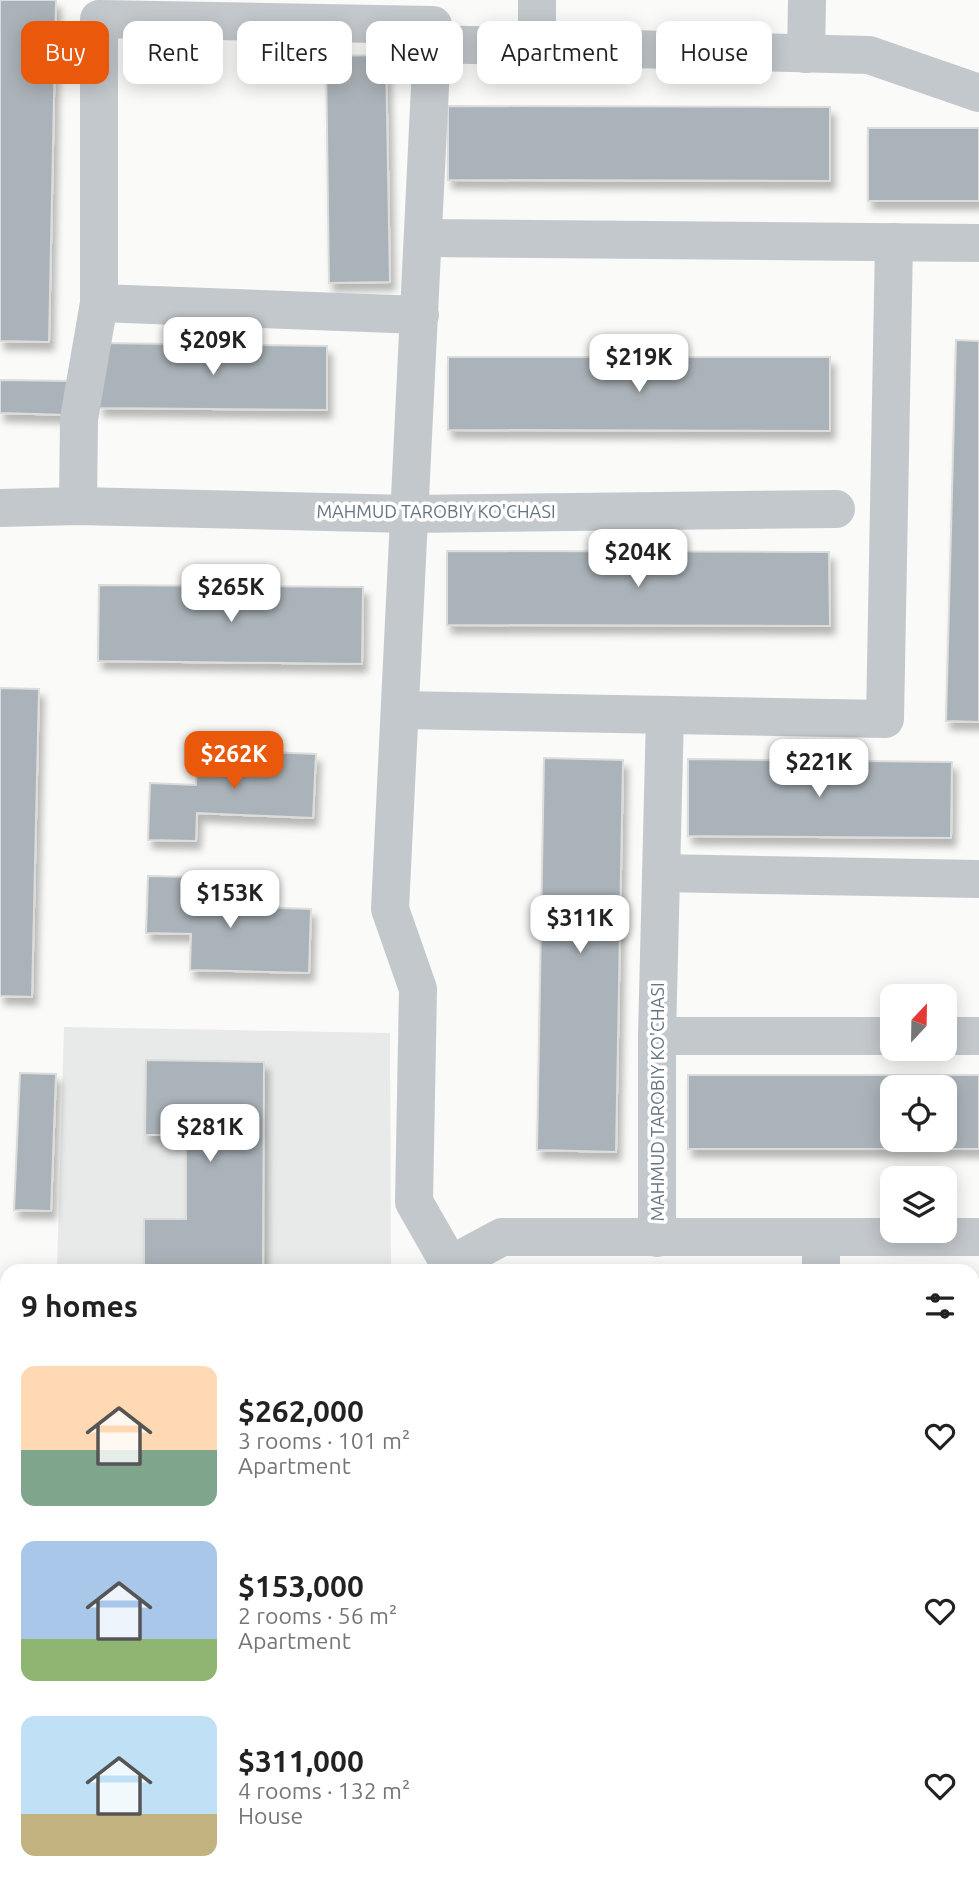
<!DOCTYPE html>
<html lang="en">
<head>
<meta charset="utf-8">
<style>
	:root { --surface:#fff; --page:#f2f2f2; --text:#222; --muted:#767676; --accent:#ea580c }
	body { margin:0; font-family:Ubuntu,sans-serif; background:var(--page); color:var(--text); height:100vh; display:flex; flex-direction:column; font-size:26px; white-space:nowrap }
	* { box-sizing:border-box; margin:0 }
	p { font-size:23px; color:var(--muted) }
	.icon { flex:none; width:38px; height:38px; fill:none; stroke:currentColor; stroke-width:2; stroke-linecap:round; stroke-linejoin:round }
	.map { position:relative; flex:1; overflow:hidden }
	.drawer { position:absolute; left:0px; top:1264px; width:980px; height:625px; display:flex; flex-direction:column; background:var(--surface); border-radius:21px 21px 0 0; box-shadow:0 4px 18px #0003 }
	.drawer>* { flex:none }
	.top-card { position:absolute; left:21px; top:21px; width:938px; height:63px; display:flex; gap:14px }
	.needle { width:46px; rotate:22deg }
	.fabs { position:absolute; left:880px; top:984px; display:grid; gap:14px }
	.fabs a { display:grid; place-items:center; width:77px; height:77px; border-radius:14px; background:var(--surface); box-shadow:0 4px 18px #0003; font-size:35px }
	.price { position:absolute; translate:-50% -60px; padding:0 16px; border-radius:14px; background:#fff; color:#222; font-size:23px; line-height:46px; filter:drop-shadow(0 2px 4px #0008) }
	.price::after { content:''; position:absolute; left:50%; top:42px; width:21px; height:16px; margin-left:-10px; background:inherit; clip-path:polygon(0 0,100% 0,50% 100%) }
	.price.current { background:var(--accent); color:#fff }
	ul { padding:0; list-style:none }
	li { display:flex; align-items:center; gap:21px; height:175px; padding:0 21px }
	li span { display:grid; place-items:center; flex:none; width:196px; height:140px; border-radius:14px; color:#555 }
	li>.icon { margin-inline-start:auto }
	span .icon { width:84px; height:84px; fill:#fffc; stroke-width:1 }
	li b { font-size:30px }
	h2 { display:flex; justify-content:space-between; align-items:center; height:84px; padding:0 21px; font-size:30px }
	.tag { padding:0 24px; border-radius:14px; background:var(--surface); box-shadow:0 4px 18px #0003; font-size:24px; line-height:63px }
	.tag.current { background:var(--accent); color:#fff }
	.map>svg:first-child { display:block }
	.built { fill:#e8e9e9 }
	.building { fill:#aab3b9; stroke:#dcdcda; stroke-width:2; fill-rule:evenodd; filter:url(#shadow) }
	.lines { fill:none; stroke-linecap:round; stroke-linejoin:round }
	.minor { stroke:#c3c8cc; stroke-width:38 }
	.labels { text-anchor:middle; stroke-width:7; stroke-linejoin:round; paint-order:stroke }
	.street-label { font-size:18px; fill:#657683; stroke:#fff }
</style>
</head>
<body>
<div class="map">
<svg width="979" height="1888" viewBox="0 0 979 1888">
	<defs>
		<filter id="shadow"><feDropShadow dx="4.5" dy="8" stdDeviation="3.5" flood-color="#0004"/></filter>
	</defs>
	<rect width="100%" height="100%" fill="#fafaf8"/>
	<g class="built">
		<path d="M64,1027L390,1033L391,1269L57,1270Z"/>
		<rect x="973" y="1276" width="6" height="500"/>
		<path d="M973,1822H979V1888H460L466,1881H973Z"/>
	</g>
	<g class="building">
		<path d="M0,0H56L49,342L0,341Z"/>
		<path d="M386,55L390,282L329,283L326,56Z"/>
		<path d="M448,106L830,107V181L448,180Z"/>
		<rect x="868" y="128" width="111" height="73"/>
		<path d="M956,340L979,341V722L946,721Z"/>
		<path d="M100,343L327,346V410L99,408Z"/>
		<path d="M448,357H830V431L448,430Z"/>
		<path d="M0,380L70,381L69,415L0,413Z"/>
		<path d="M447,551L829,552L830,626L447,625Z"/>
		<path d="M99,585L363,587L362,664L98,661Z"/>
		<path d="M0,688L39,689L32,997L0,996Z"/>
		<path d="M197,749L316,754L313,818L197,813L196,841L148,840L150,783L196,785Z"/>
		<path d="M544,758L623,760L616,1152L537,1150Z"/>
		<path d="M688,759L952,762L951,838L688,836Z"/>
		<path d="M148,876L195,877L194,905L311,909L309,973L190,970L191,934L146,933Z"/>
		<path d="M146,1060L264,1062L263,1270H144V1219H186V1135H145Z"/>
		<path d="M20,1073L56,1074L51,1211L14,1210Z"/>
		<path d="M688,1075H979V1149H688ZM892,1087H945V1139H892Z"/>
		<rect x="0" y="1381" width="7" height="161"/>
		<path d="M978,1486H979V1558H977Z"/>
		<path d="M75,1881H134L127,1888H82Z"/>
	</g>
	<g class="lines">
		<g class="minor">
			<path d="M432,44L869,55L979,93"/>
			<path d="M537,47V0"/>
			<path d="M806,54L807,0"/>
			<path d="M423,238L979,243"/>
			<path d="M420,315L99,303V19L433,25L390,909L418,989L414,1202L450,1265"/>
			<path d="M78,506L79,419L99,303"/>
			<path d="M0,508L78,506L409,514L836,509"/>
			<path d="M400,710L885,719L894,242"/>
			<path d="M661,873L979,879"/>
			<path d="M657,1036H892"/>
			<path d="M945,1036H979"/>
			<path d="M657,1238V1036L665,715"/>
			<path d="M821,1238V1270"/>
			<path d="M445,1270L450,1265L502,1237H979"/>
			<path d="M0,1311L7,1319"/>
			<path d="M0,1350H7"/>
			<path d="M0,1631H7"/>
		</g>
	</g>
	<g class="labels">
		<g class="street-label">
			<text x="436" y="518">MAHMUD TAROBIY KO'CHASI</text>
			<text transform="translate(658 1102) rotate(-90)" y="6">MAHMUD TAROBIY KO'CHASI</text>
		</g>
	</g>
</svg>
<div class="fabs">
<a><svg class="needle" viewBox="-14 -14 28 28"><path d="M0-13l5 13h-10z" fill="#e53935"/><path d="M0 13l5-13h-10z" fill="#767676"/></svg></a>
<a><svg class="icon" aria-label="locate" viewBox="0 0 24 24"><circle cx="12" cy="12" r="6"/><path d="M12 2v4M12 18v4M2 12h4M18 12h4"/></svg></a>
<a><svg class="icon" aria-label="layers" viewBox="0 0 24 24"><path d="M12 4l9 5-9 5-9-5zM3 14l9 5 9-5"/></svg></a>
</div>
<b class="price" style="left:213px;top:377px">$209K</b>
<b class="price" style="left:639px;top:394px">$219K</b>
<b class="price" style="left:638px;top:589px">$204K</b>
<b class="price" style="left:231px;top:624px">$265K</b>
<b class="price current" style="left:234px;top:791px">$262K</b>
<b class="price" style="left:819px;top:799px">$221K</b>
<b class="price" style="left:230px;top:930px">$153K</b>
<b class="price" style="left:580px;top:955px">$311K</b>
<b class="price" style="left:210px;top:1164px">$281K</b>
<div class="top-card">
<a class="tag current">Buy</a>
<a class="tag">Rent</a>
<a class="tag">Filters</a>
<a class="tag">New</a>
<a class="tag">Apartment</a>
<a class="tag">House</a>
</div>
<section class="drawer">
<h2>9 homes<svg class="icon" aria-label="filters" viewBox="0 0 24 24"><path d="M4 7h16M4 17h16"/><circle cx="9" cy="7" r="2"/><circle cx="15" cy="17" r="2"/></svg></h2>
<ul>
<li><span style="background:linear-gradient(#ffd9b3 60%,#7fa58c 0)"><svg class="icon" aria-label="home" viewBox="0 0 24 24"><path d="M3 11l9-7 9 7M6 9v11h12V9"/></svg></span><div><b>$262,000</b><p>3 rooms · 101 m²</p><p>Apartment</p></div><svg class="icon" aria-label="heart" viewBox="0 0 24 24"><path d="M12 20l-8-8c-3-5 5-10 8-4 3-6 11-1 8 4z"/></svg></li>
<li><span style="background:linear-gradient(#a9c7e8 70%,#8fb573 0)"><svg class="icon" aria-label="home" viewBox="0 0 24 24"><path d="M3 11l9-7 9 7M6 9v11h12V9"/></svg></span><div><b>$153,000</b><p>2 rooms · 56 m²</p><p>Apartment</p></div><svg class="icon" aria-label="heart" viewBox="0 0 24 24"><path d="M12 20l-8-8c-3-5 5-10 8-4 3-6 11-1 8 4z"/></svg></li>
<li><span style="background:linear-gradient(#bfe0f5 70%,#c2b280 0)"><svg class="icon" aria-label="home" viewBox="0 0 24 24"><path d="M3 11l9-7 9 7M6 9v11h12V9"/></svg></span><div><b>$311,000</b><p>4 rooms · 132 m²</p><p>House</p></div><svg class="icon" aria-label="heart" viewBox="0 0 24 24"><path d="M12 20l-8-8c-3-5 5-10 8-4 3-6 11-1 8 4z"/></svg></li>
</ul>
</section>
</div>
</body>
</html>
